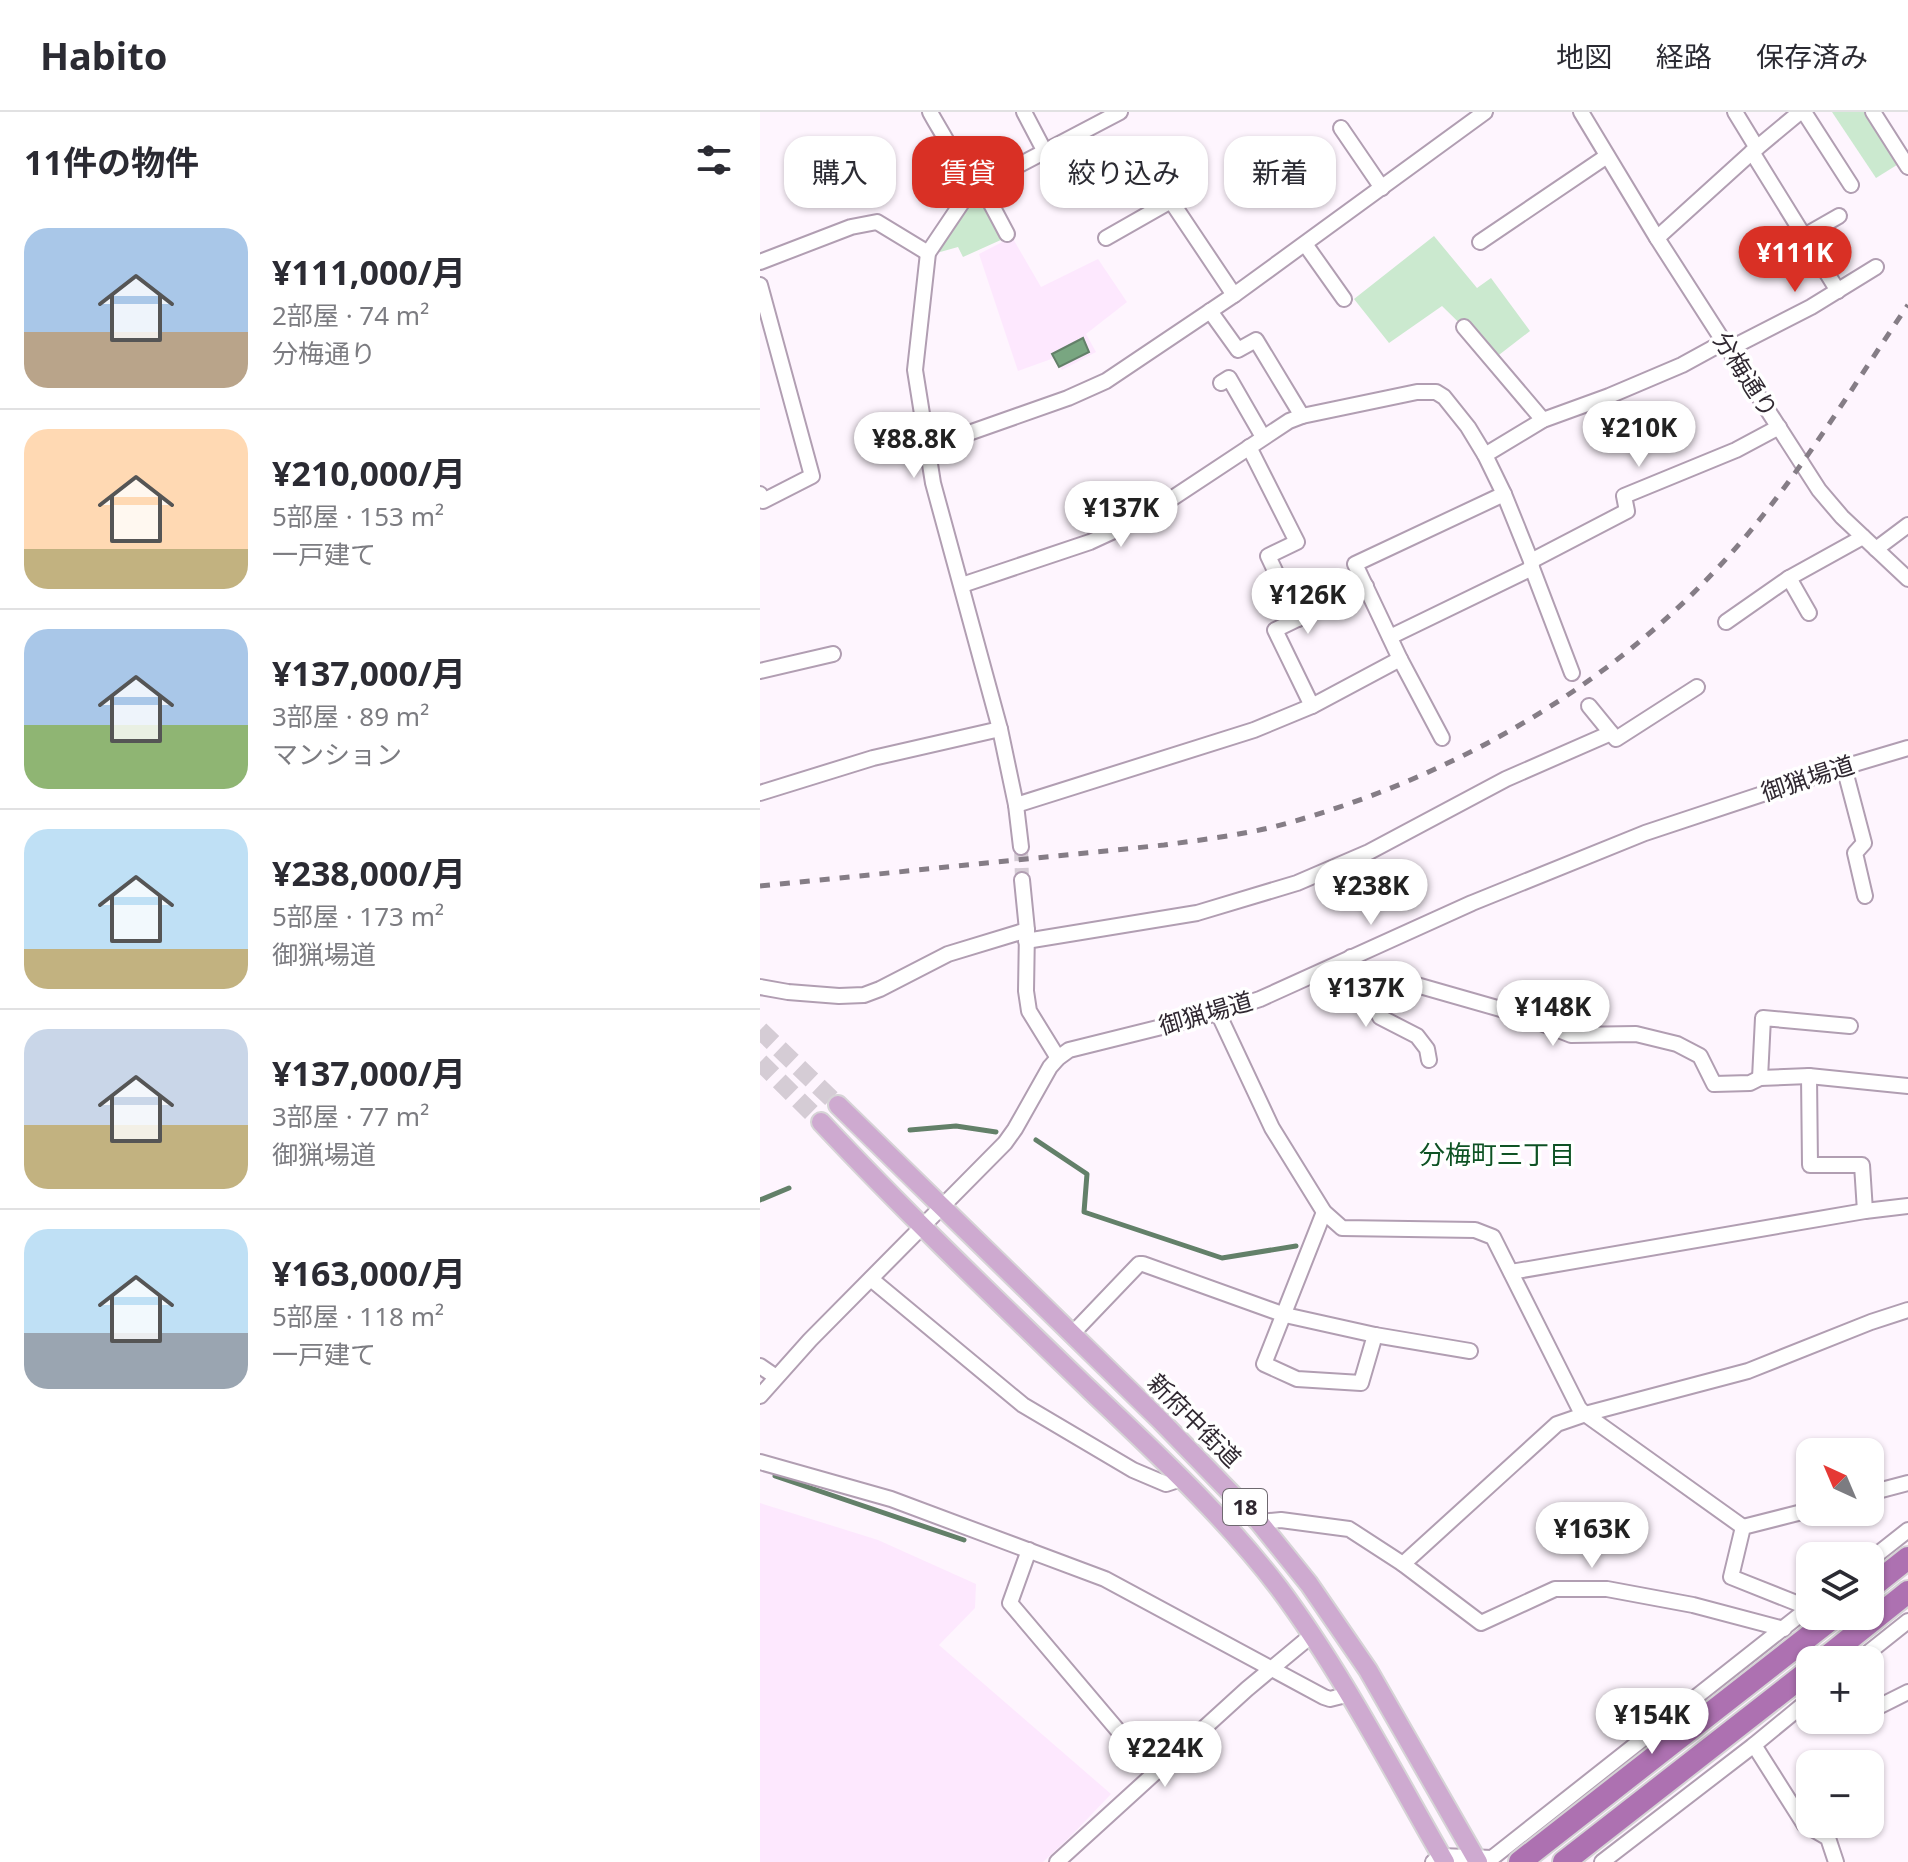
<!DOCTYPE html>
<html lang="ja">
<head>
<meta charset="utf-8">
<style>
	:root { --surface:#fff; --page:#f2f2f3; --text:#2b2b33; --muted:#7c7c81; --line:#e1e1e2; --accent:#d93025 }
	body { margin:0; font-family:"Noto Sans","Noto Sans JP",sans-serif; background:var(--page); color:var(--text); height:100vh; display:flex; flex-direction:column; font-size:30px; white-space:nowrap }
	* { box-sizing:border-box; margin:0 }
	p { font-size:26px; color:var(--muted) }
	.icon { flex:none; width:44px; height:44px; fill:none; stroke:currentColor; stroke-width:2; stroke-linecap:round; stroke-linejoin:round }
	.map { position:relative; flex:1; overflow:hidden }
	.side { display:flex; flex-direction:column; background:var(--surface); width:760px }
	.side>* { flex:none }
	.guide { position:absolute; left:24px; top:24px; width:760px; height:72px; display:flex; gap:16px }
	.needle { width:52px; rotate:316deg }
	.controls { position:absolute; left:1036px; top:1326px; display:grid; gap:16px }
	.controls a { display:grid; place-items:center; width:88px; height:88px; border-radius:16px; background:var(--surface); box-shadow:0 2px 6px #0004; font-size:40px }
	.price { position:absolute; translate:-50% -68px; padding:0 18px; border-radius:28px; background:#fff; color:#222; font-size:26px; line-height:52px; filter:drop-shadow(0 2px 4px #0008) }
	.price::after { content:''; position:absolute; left:50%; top:48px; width:24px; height:18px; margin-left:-12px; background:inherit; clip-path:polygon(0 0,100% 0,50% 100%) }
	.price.selected { background:var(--accent); color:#fff }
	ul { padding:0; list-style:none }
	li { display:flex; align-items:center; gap:24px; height:200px; padding:0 24px }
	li+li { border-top:2px solid var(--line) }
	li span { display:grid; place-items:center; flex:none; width:224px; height:160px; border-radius:24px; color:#555 }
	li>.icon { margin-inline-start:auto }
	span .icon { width:96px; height:96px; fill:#fffc; stroke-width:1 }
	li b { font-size:34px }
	h2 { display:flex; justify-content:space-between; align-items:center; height:96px; padding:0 24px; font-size:34px }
	.chip { padding:0 28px; border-radius:24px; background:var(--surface); box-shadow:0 2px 6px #0004; font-size:28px; line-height:72px }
	.chip.selected { background:var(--accent); color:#fff }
	header { display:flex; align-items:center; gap:48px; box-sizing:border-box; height:112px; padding:0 40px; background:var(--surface); border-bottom:2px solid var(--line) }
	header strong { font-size:38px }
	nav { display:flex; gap:44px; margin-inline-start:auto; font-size:28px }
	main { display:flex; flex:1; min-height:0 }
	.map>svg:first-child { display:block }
	.built { fill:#fde8fe }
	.green { fill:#cbe9cf }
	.water { fill:#79a681; stroke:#638069; stroke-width:2 }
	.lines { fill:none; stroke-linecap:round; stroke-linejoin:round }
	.stream { stroke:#638069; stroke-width:5 }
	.minor-tunnel { stroke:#d5ccd5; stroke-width:14; stroke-dasharray:14 7; stroke-linecap:butt }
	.major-tunnel { stroke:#d5ccd5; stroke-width:18; stroke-dasharray:18 9; stroke-linecap:butt }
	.minor-casing { stroke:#b19eb2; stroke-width:18 }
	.major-casing { stroke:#d6d4d6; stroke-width:22 }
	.highway-casing { stroke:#d6d4d6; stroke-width:26 }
	.minor { stroke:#fff; stroke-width:14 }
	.major { stroke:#ceaad0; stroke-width:18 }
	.highway { stroke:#ad71b1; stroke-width:22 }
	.rail { stroke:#857d86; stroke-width:5; stroke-dasharray:10 10; stroke-linecap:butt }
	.labels { text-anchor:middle; stroke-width:7; stroke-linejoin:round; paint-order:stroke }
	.shield { fill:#fff; stroke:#6e686f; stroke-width:2 }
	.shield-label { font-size:22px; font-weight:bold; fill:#302831 }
	.street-label { font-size:24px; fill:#302831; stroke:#fff }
	.neighbourhood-label { font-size:26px; fill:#0e5324; stroke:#fff }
</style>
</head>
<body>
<header>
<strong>Habito</strong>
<nav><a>地図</a><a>経路</a><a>保存済み</a></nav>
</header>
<main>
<section class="side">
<h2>11件の物件<svg class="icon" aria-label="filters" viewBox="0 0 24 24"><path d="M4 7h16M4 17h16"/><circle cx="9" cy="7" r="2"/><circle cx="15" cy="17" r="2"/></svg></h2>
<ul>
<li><span style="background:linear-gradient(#a9c7e8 65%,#b9a48a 0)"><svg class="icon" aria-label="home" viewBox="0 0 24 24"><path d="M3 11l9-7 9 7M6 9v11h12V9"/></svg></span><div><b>¥111,000/月</b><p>2部屋 · 74 m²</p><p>分梅通り</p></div></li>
<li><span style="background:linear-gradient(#ffd9b3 75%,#c2b280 0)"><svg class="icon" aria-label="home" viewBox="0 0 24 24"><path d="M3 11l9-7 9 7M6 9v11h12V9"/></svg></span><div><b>¥210,000/月</b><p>5部屋 · 153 m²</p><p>一戸建て</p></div></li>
<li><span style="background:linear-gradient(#a9c7e8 60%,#8fb573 0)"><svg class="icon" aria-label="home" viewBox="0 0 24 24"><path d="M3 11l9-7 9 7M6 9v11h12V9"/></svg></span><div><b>¥137,000/月</b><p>3部屋 · 89 m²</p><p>マンション</p></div></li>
<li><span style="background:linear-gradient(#bfe0f5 75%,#c2b280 0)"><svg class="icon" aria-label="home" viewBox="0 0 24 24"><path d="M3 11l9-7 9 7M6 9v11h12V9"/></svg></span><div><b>¥238,000/月</b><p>5部屋 · 173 m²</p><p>御猟場道</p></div></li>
<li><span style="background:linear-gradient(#c9d6e8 60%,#c2b280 0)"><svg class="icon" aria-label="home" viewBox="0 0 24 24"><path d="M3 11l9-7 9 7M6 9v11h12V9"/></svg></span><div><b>¥137,000/月</b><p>3部屋 · 77 m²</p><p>御猟場道</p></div></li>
<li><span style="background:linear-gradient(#bfe0f5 65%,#9aa5b1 0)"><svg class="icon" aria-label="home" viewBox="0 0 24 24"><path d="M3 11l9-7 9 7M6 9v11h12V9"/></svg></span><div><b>¥163,000/月</b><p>5部屋 · 118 m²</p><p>一戸建て</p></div></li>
</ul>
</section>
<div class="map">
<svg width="1148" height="1750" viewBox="0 0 1148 1750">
	<rect width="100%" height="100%" fill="#fef5fe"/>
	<g class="built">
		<path d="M252,125L281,175L338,147L367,190L326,222L336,240L302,258L294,246L258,259L219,142Z"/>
		<path d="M0,1391L118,1428L216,1472L215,1496L179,1533L351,1682L311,1724L283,1750H0Z"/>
	</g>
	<g class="green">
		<path d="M1072,0H1107L1140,51L1116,66Z"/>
		<path d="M219,78L243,127L203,145L198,135L173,142L207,85Z"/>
		<path d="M674,124L717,176L731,166L770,219L735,246L682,194L629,231L594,187Z"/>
	</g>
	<path class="water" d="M323,226L329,240L299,255L292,242Z"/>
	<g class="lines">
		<g class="stream">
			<path d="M150,1018L196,1014L236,1020"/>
			<path d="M276,1028L327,1062L324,1100L462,1146L536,1134"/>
			<path d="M0,1088L29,1076"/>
			<path d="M15,1364L204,1428"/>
		</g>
		<path class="minor-tunnel" d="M261,735L262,768"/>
		<g class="major-tunnel">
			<path d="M0,918L78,993"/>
			<path d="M0,950L61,1010"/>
		</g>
		<g class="minor-casing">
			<g id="minor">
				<path d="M170,0C182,23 212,63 203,89L168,141L155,258L173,371L240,617L256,693L261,735"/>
				<path d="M264,0L285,40"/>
				<path d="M821,0L897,126L1059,378L1082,405L1148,467"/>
				<path d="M975,0L997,36"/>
				<path d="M1044,0L1091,73"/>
				<path d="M1113,0L1148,55"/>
				<path d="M581,16L622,76"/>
				<path d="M992,40L1078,179"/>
				<path d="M221,73L360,0"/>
				<path d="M214,76L221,73L247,122"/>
				<path d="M1044,124L1079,104"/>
				<path d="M346,126L411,89L474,183"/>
				<path d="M897,126L992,40L1040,0"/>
				<path d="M720,130L847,44"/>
				<path d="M545,132L584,187"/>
				<path d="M0,150L91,115L117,110L168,141"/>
				<path d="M0,173L52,364L3,389L0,382"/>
				<path d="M450,199L478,238L496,228L542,304"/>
				<path d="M704,215L783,308"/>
				<path d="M969,237L1051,195L1116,155"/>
				<path d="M461,271L469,266L503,325"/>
				<path d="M169,335L308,286L346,269L474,183L725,0"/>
				<path d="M489,335L537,430L508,444L538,507"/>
				<path d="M725,343L783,308L849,284L922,253L964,230"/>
				<path d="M1116,437L1148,413"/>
				<path d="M771,449L867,399L864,384L976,338L1019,315"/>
				<path d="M1029,466L1049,501"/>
				<path d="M202,473L330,430L356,418L399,395L529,309L542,304L657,280H676L684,285L708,315L725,343L744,382L771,449L772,456L812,561"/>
				<path d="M966,510L1029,466L1103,425"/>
				<path d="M630,525L772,456"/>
				<path d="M640,547L682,626"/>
				<path d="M0,559L73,542"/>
				<path d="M552,594L515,518L606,474"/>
				<path d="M829,594L856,627L937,575"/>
				<path d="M1084,655L1104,731L1095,741L1105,784"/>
				<path d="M0,681L113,646L240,617"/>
				<path d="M256,693L494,618L552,594L640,547L595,452L744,382"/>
				<path d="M262,768L267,818"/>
				<path d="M266,829L437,801L537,771L609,740L746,667L851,621"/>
				<path d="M591,845L597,856L758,902L811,923L876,922L917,932L940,944L954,972L990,971L1000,966L1049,964L1148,974"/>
				<path d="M597,856L620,905L657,924L667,937L669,948"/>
				<path d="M0,875L28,880L79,884L104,883L120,877L188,842L267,818L266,879L269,899L298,946"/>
				<path d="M458,901L512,1016L564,1100L582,1116L715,1118L733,1125L819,1296L825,1302L983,1415"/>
				<path d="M1049,964L1050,1053H1102L1105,1099"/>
				<path d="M1000,966L1003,906L1090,914"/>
				<path d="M564,1100L504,1252L537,1267L601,1271L615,1223"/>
				<path d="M751,1160L1105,1099L1148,1094"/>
				<path d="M111,1167L263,1293L373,1358L406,1372L421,1367"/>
				<path d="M312,1222L379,1152H383L525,1203L615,1223L710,1239"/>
				<path d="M0,1254L16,1265"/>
				<path d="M0,1284L50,1228L245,1031L255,1017L290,955L298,946L309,938L458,901L500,887L712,791L885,721L1084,655L1148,636"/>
				<path d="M0,1350L131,1387L345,1467L564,1585L570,1587L590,1582"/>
				<path d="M1110,1381L1148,1371"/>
				<path d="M499,1410L521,1408L589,1417L643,1452L797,1312L829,1301L988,1259L1111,1210L1148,1198"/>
				<path d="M269,1438L250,1491L394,1661"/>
				<path d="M1110,1448L1148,1418"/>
				<path d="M643,1452L721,1511L795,1477H847L933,1493L1024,1517"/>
				<path d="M1049,1496L971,1465L983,1415L1050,1398"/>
				<path d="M1099,1548L1148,1509"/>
				<path d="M1110,1599L1148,1580"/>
				<path d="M1086,1611L1092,1608"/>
				<path d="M994,1633L1044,1712L1068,1726L1076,1750"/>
				<path d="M297,1750L487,1577L552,1523"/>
				<path d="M673,1750L681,1744L732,1746L1050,1495"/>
				<path d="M842,1750L994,1633L1050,1587"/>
			</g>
		</g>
		<g class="major-casing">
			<g id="major">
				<path d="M78,993L401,1309L499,1410L549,1472L608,1558L718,1750"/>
				<path d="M61,1010C148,1103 240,1191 331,1279C397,1342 464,1404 519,1476C583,1562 632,1658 685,1750"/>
			</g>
		</g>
		<g class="highway-casing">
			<g id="highway">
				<path d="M1110,1476L1148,1446"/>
				<path d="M1063,1548L1148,1480"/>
				<path d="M760,1750L1075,1504"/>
				<path d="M804,1750L1050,1558"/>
			</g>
		</g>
		<use href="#minor" class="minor"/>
		<use href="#major" class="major"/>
		<use href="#highway" class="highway"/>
		<path class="rail" d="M0,774L404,733C447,727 492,722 535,709C691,664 840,580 952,462C1029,382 1086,284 1148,193"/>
	</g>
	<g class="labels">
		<rect class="shield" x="463" y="1377" width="44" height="36" rx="6"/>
		<g class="shield-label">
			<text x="485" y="1403">18</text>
		</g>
		<g class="street-label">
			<text transform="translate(985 263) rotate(57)" y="8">分梅通り</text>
			<text transform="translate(1048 667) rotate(-18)" y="8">御猟場道</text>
			<text transform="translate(446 902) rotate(-16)" y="8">御猟場道</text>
			<text transform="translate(434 1309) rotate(45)" y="8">新府中街道</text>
		</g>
		<g class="neighbourhood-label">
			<text x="737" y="1052">分梅町三丁目</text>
		</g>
	</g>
</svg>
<div class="controls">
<a><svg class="needle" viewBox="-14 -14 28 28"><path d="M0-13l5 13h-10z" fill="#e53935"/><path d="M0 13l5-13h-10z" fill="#7c7c81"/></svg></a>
<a><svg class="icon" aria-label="layers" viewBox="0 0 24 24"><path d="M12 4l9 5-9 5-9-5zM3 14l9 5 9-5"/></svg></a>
<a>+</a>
<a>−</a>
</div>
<b class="price selected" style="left:1035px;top:182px">¥111K</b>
<b class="price" style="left:879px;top:357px">¥210K</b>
<b class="price" style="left:154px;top:368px">¥88.8K</b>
<b class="price" style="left:361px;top:437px">¥137K</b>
<b class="price" style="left:548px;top:524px">¥126K</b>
<b class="price" style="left:611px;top:815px">¥238K</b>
<b class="price" style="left:606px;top:917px">¥137K</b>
<b class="price" style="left:793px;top:936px">¥148K</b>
<b class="price" style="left:832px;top:1458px">¥163K</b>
<b class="price" style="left:892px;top:1644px">¥154K</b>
<b class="price" style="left:405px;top:1677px">¥224K</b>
<div class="guide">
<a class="chip">購入</a>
<a class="chip selected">賃貸</a>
<a class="chip">絞り込み</a>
<a class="chip">新着</a>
</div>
</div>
</main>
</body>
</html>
